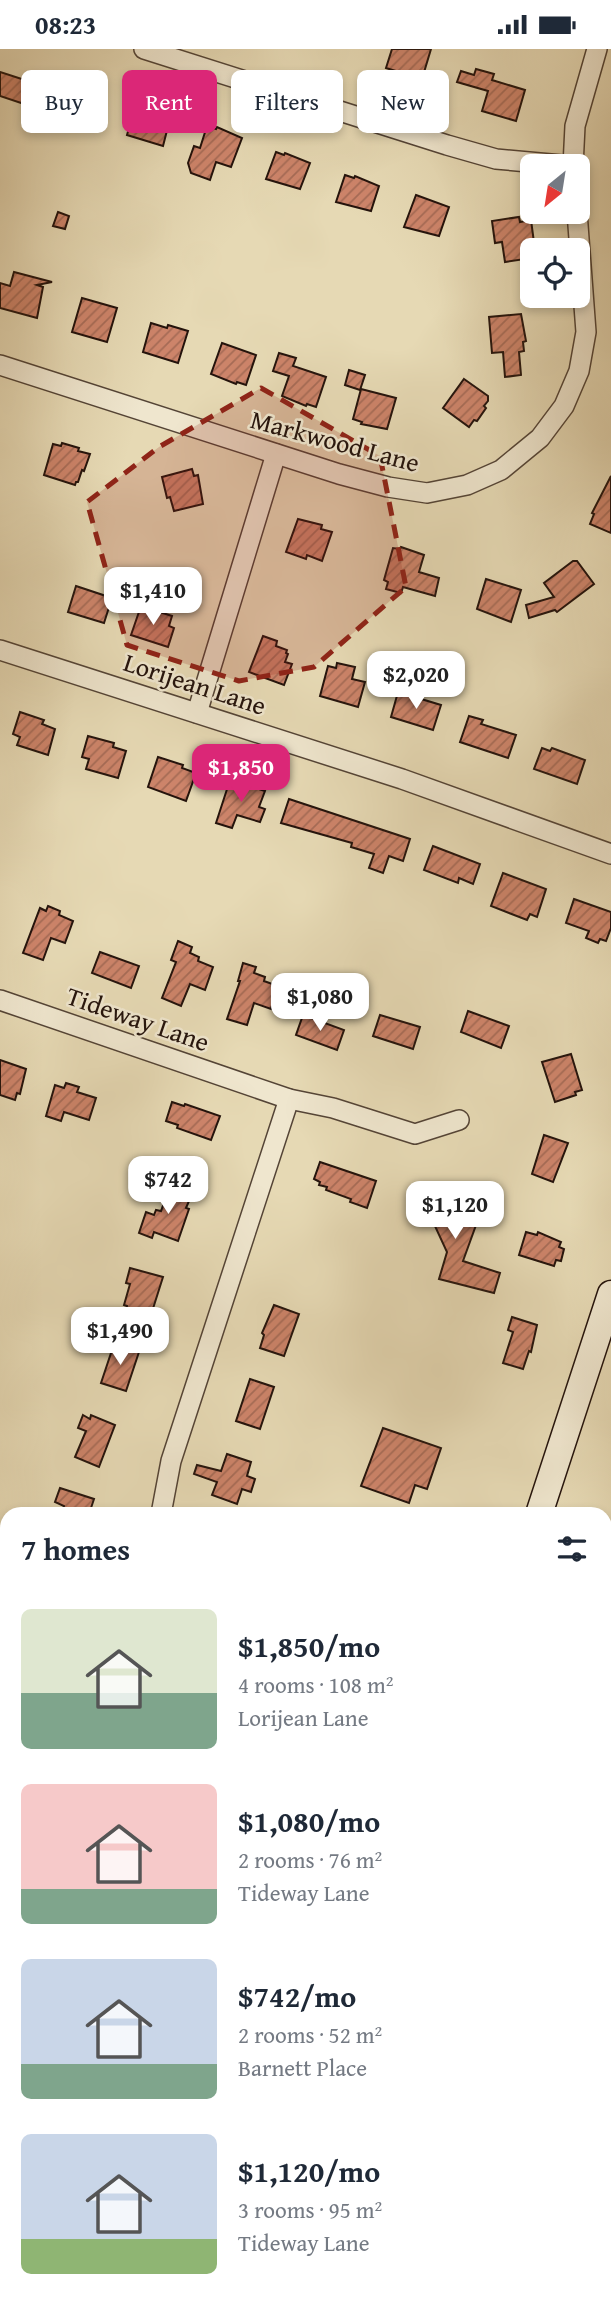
<!DOCTYPE html>
<html lang="en">
<head>
<meta charset="utf-8">
<style>
	:root { --surface:#fff; --page:#f6f6f7; --text:#1f2937; --muted:#747a83; --accent:#db2777 }
	body { margin:0; font-family:"Gentium Book Plus",serif; background:var(--page); color:var(--text); height:100vh; display:flex; flex-direction:column; font-size:26px; white-space:nowrap }
	* { box-sizing:border-box; margin:0 }
	p { font-size:23px; color:var(--muted) }
	.icon { flex:none; width:38px; height:38px; fill:none; stroke:currentColor; stroke-width:2; stroke-linecap:round; stroke-linejoin:round }
	.map { position:relative; flex:1; overflow:hidden }
	.drawer { position:absolute; left:0px; top:1458px; width:612px; height:800px; display:flex; flex-direction:column; background:var(--surface); border-radius:21px 21px 0 0; box-shadow:0 4px 10px #0003 }
	.drawer>* { flex:none }
	.top-card { position:absolute; left:21px; top:21px; width:570px; height:63px; display:flex; gap:14px }
	.needle { width:46px; rotate:210deg }
	.fabs { position:absolute; left:520px; top:105px; display:grid; gap:14px }
	.fabs a { display:grid; place-items:center; width:70px; height:70px; border-radius:10px; background:var(--surface); box-shadow:0 4px 10px #0003; font-size:35px }
	.price { position:absolute; translate:-50% -60px; padding:0 16px; border-radius:14px; background:#fff; color:#222; font-size:23px; line-height:46px; filter:drop-shadow(0 2px 4px #0008) }
	.price::after { content:''; position:absolute; left:50%; top:42px; width:21px; height:16px; margin-left:-10px; background:inherit; clip-path:polygon(0 0,100% 0,50% 100%) }
	.price.active { background:var(--accent); color:#fff }
	ul { padding:0; list-style:none }
	li { display:flex; align-items:center; gap:21px; height:175px; padding:0 21px }
	li span { display:grid; place-items:center; flex:none; width:196px; height:140px; border-radius:10px; color:#555 }
	li>.icon { margin-inline-start:auto }
	span .icon { width:84px; height:84px; fill:#fffc; stroke-width:1 }
	li b { font-size:30px }
	h2 { display:flex; justify-content:space-between; align-items:center; height:84px; padding:0 21px; font-size:30px }
	.tag { padding:0 24px; border-radius:10px; background:var(--surface); box-shadow:0 4px 10px #0003; font-size:24px; line-height:63px }
	.tag.active { background:var(--accent); color:#fff }
	.status { display:flex; justify-content:space-between; align-items:center; height:49px; padding:0 35px; background:var(--surface); direction:ltr }
	.status svg { height:19px; fill:currentColor }
	.map>svg:first-child { display:block }
	.building { fill:url(#building-hatch); stroke:#24130c; stroke-width:2 }
	.lines { fill:none; stroke-linecap:round; stroke-linejoin:round }
	.service-casing { stroke:#544436; stroke-width:12 }
	.minor-casing { stroke:#544436; stroke-width:22 }
	.tertiary-casing { stroke:#544436; stroke-width:25 }
	.secondary-casing { stroke:#24130c; stroke-width:29 }
	.service { stroke:#efe6ce; stroke-width:10 }
	.minor { stroke:#efe6ce; stroke-width:19 }
	.tertiary { stroke:#efe6ce; stroke-width:23 }
	.secondary { stroke:#efe6ce; stroke-width:26 }
	.marked { fill:#8f2418; fill-opacity:0.2; stroke:#8f2418; stroke-width:5; stroke-dasharray:14 9; stroke-linejoin:round }
	.labels { text-anchor:middle; stroke-width:5; stroke-linejoin:round; paint-order:stroke }
	.street-label { font-size:26px; fill:#24130c; stroke:#efe6ce }
</style>
</head>
<body>
<div class="status"><b>08:23</b><svg viewBox="0 0 49 12"><path d="M0 12V9h3v3zM5 12V6h3v6zM10 12V3h3v9zM15 12V0h3v12zM26 1h20v11H26zM47 4h2v5h-2z"/></svg></div>
<div class="map">
<svg width="611" height="2257" viewBox="0 0 611 2257">
	<defs>
		<pattern id="building-hatch" width="6" height="6" patternUnits="userSpaceOnUse" patternTransform="scale(1.75)"><rect width="6" height="6" fill="#cd846a"/><path d="M-1 1l2-2M0 6l6-6M5 7l2-2" fill="none" stroke="#a66b56"/></pattern>
	</defs>
	<rect width="100%" height="100%" fill="#e6d9b4"/>
	<filter id="stains"><feTurbulence type="fractalNoise" baseFrequency=".00286" numOctaves="4"/><feColorMatrix values="0 0 0 0 .2 0 0 0 0 .09 0 0 0 0 .02 0 0 0 .5 -.17"/></filter>
	<radialGradient id="worn" r=".72"><stop offset=".6" stop-color="#630" stop-opacity="0"/><stop offset="1" stop-color="#630" stop-opacity=".3"/></radialGradient>
	<g class="building">
		<path d="M392,0H431L422,30L386,19Z"/>
		<path d="M476,20L494,25L492,31L525,41L516,72L482,62L488,42L457,33L461,22L474,26Z"/>
		<path d="M0,23L37,35L30,57L0,47Z"/>
		<path d="M136,55L162,62L161,63L171,66L163,97L127,86Z"/>
		<path d="M207,77L216,80L217,78L242,89L231,118L216,113L210,131L191,124L188,114L194,97L200,99Z"/>
		<path d="M276,103L284,106L285,104L310,114L300,140L266,130Z"/>
		<path d="M345,126L354,129L355,127L379,137L371,162L336,153Z"/>
		<path d="M416,146L449,158L439,187L404,178Z"/>
		<path d="M58,163L69,167L65,180L53,177Z"/>
		<path d="M519,168L520,173L531,171L535,201H532V209L505,213L502,193L495,194L492,172Z"/>
		<path d="M14,223L52,233L37,236L43,238L37,269L0,259V234L10,237Z"/>
		<path d="M82,249L117,259L107,293L72,283Z"/>
		<path d="M521,265L526,292L523,293L524,302L519,303L521,326L505,328L503,303L492,304L489,268Z"/>
		<path d="M151,274L167,279L168,276L188,282L178,314L143,303Z"/>
		<path d="M222,294L256,306L246,336L237,333L236,335L211,325Z"/>
		<path d="M279,304L296,309L293,317L326,328L316,358L307,355L306,357L282,347L289,327L273,322Z"/>
		<path d="M349,321L365,326L360,341L345,336Z"/>
		<path d="M464,330L488,347V352L484,357L486,359L477,372L474,371L469,378L443,359Z"/>
		<path d="M361,340L396,349L387,380L361,375L362,373L353,370Z"/>
		<path d="M62,394L79,399L78,402L90,405L84,422L82,421L78,433H76L75,436L44,426L53,395L61,397Z"/>
		<path d="M192,420L194,427L198,426L203,455L174,462L170,448L167,449L162,428Z"/>
		<path d="M611,427V484L590,475L594,465L592,464Z"/>
		<path d="M298,470L322,476L321,480L332,483L322,512L307,506L306,510L286,503Z"/>
		<path d="M401,498L424,506L419,523L439,529L435,547L403,538L401,544L386,540L388,533L384,531L393,499L400,500Z"/>
		<path d="M573,512H577L594,535L557,563L555,561L529,569L526,556L554,548L544,534Z"/>
		<path d="M486,530L521,541L511,573L477,560Z"/>
		<path d="M76,537L112,549L104,574L68,563Z"/>
		<path d="M141,557L172,567L169,577L174,579L168,598L131,586Z"/>
		<path d="M263,587L277,592L276,597L287,601L286,604L288,605L285,613L292,615L284,636L249,623Z"/>
		<path d="M337,614L355,618L352,630L365,633L358,658L320,647L328,617L336,619Z"/>
		<path d="M398,643L441,656L433,681L391,668Z"/>
		<path d="M20,663L44,671L42,675L55,680L48,706L17,696L20,688L13,685Z"/>
		<path d="M469,667L483,671L481,675L516,686L508,709L460,693Z"/>
		<path d="M88,687L114,694L113,698L126,702L118,729L86,720L89,710L82,708Z"/>
		<path d="M542,699L550,702L552,699L585,711L577,735L534,720Z"/>
		<path d="M158,708L183,716L182,719L196,724L186,752L148,738Z"/>
		<path d="M230,731L265,742L259,758L265,760L260,773L237,766L232,779L216,774Z"/>
		<path d="M289,750L410,790L403,812L389,807L383,824L369,819L374,805L351,798L352,794L281,774Z"/>
		<path d="M433,797L480,815L473,835L459,829L458,834L424,821Z"/>
		<path d="M503,824L546,840L537,868L530,865L527,871L491,857Z"/>
		<path d="M574,850L611,863V879L606,892L600,890L598,894L586,889L589,882L566,874Z"/>
		<path d="M48,857L60,862L59,866L73,872L65,894L51,889L43,911L23,904L40,859L46,862Z"/>
		<path d="M178,892L192,898L190,904L199,908L198,912L213,918L205,941L190,935L181,957L162,949L176,913L171,911Z"/>
		<path d="M100,903L139,917L131,939L92,924Z"/>
		<path d="M243,914L256,918L254,924L265,928L264,932L278,937L271,960L254,954L247,976L227,970L240,932H238Z"/>
		<path d="M468,962L509,977L501,999L461,983Z"/>
		<path d="M303,966L344,981L337,1001L296,986Z"/>
		<path d="M380,966L420,978L413,1000L373,987Z"/>
		<path d="M571,1005L582,1041L575,1043L576,1046L555,1053L542,1013Z"/>
		<path d="M0,1011L26,1020L20,1045L17,1044L15,1051L0,1046Z"/>
		<path d="M66,1034L79,1038L77,1043L96,1049L89,1071L64,1063L61,1072L46,1067L55,1036L64,1039Z"/>
		<path d="M172,1053L184,1057L185,1055L220,1067L211,1091L177,1079L178,1076L166,1072Z"/>
		<path d="M544,1086L568,1094L553,1133L532,1125Z"/>
		<path d="M320,1113L376,1132L367,1159L350,1153L351,1150L326,1141L327,1138L319,1136L320,1133L314,1130Z"/>
		<path d="M170,1137L192,1145L186,1159L189,1160L178,1192L154,1183L152,1189L139,1184L146,1163L154,1166L156,1161L161,1162Z"/>
		<path d="M418,1144L469,1159L468,1161L480,1165L463,1212L500,1224L494,1244L439,1230L447,1203L435,1177L418,1172L420,1166L411,1163Z"/>
		<path d="M526,1183L537,1186L538,1183L561,1193L559,1198L564,1200L561,1212L556,1211L554,1217L519,1206Z"/>
		<path d="M130,1219L163,1228L150,1269L126,1263L127,1257L124,1256L130,1235L126,1234Z"/>
		<path d="M274,1256L299,1265L284,1307L260,1299L264,1286L262,1284Z"/>
		<path d="M512,1268L537,1276L531,1303L529,1302L523,1320L503,1314L513,1283L508,1281Z"/>
		<path d="M114,1295L139,1303L126,1342L101,1334Z"/>
		<path d="M250,1330L274,1338L260,1380L236,1372Z"/>
		<path d="M83,1366L90,1370L91,1366L115,1376L99,1418L75,1408L86,1382L78,1379Z"/>
		<path d="M383,1379L441,1399L427,1440L415,1436L409,1454L361,1437Z"/>
		<path d="M227,1405L251,1413L247,1427L255,1430L251,1443L242,1440L237,1455L212,1446L217,1433L194,1425L197,1416L221,1422Z"/>
		<path d="M60,1439L94,1450L89,1465H62L64,1457L55,1453Z"/>
	</g>
	<g class="lines">
		<g class="service-casing">
			<g id="service">
				<path d="M606,1739L611,1741"/>
				<path d="M606,1789L611,1791"/>
				<path d="M606,1848L611,1831"/>
				<path d="M606,1990L611,1974"/>
			</g>
		</g>
		<g class="minor-casing">
			<g id="minor">
				<path d="M144,0L447,96L496,110L573,117"/>
				<path d="M573,117L575,77L597,0"/>
				<path d="M0,316L339,425L388,438L427,444L467,436L501,421L540,389L564,357L579,322L586,283L577,163"/>
				<path d="M0,601L402,730L611,805"/>
				<path d="M197,664L276,405"/>
				<path d="M0,951L289,1050L333,1059L415,1085L459,1071"/>
				<path d="M161,1465L171,1412L289,1050"/>
				<path d="M0,1567L7,1569"/>
			</g>
		</g>
		<g class="tertiary-casing">
			<g id="tertiary">
				<path d="M0,1913L7,1915"/>
				<path d="M606,2153L611,2155"/>
			</g>
		</g>
		<g class="secondary-casing">
			<g id="secondary">
				<path d="M539,1465L611,1245"/>
				<path d="M285,2257L287,2250"/>
			</g>
		</g>
		<use href="#service" class="service"/>
		<use href="#minor" class="minor"/>
		<use href="#tertiary" class="tertiary"/>
		<use href="#secondary" class="secondary"/>
	</g>
	<path class="marked" d="M261,339L380,407L406,538L314,618L239,632L127,596L87,453L159,398Z"/>
	<g class="labels">
		<g class="street-label">
			<text transform="translate(335 392) rotate(15)" y="9">Markwood Lane</text>
			<text transform="translate(195 635) rotate(18)" y="9">Lorijean Lane</text>
			<text transform="translate(138 970) rotate(19)" y="9">Tideway Lane</text>
		</g>
	</g>
	<rect width="100%" height="100%" filter="url(#stains)"/>
	<rect width="100%" height="100%" fill="url(#worn)"/>
</svg>
<div class="fabs">
<a><svg class="needle" viewBox="-14 -14 28 28"><path d="M0-13l5 13h-10z" fill="#e53935"/><path d="M0 13l5-13h-10z" fill="#747a83"/></svg></a>
<a><svg class="icon" aria-label="locate" viewBox="0 0 24 24"><circle cx="12" cy="12" r="6"/><path d="M12 2v4M12 18v4M2 12h4M18 12h4"/></svg></a>
</div>
<b class="price" style="left:153px;top:578px">$1,410</b>
<b class="price" style="left:416px;top:662px">$2,020</b>
<b class="price active" style="left:241px;top:755px">$1,850</b>
<b class="price" style="left:320px;top:984px">$1,080</b>
<b class="price" style="left:168px;top:1167px">$742</b>
<b class="price" style="left:455px;top:1192px">$1,120</b>
<b class="price" style="left:120px;top:1318px">$1,490</b>
<div class="top-card">
<a class="tag">Buy</a>
<a class="tag active">Rent</a>
<a class="tag">Filters</a>
<a class="tag">New</a>
</div>
<section class="drawer">
<h2>7 homes<svg class="icon" aria-label="filters" viewBox="0 0 24 24"><path d="M4 7h16M4 17h16"/><circle cx="9" cy="7" r="2"/><circle cx="15" cy="17" r="2"/></svg></h2>
<ul>
<li><span style="background:linear-gradient(#dfe7d0 60%,#7fa58c 0)"><svg class="icon" aria-label="home" viewBox="0 0 24 24"><path d="M3 11l9-7 9 7M6 9v11h12V9"/></svg></span><div><b>$1,850/mo</b><p>4 rooms · 108 m²</p><p>Lorijean Lane</p></div></li>
<li><span style="background:linear-gradient(#f6c9c9 75%,#7fa58c 0)"><svg class="icon" aria-label="home" viewBox="0 0 24 24"><path d="M3 11l9-7 9 7M6 9v11h12V9"/></svg></span><div><b>$1,080/mo</b><p>2 rooms · 76 m²</p><p>Tideway Lane</p></div></li>
<li><span style="background:linear-gradient(#c9d6e8 75%,#7fa58c 0)"><svg class="icon" aria-label="home" viewBox="0 0 24 24"><path d="M3 11l9-7 9 7M6 9v11h12V9"/></svg></span><div><b>$742/mo</b><p>2 rooms · 52 m²</p><p>Barnett Place</p></div></li>
<li><span style="background:linear-gradient(#c9d6e8 75%,#8fb573 0)"><svg class="icon" aria-label="home" viewBox="0 0 24 24"><path d="M3 11l9-7 9 7M6 9v11h12V9"/></svg></span><div><b>$1,120/mo</b><p>3 rooms · 95 m²</p><p>Tideway Lane</p></div></li>
</ul>
</section>
</div>
</body>
</html>
